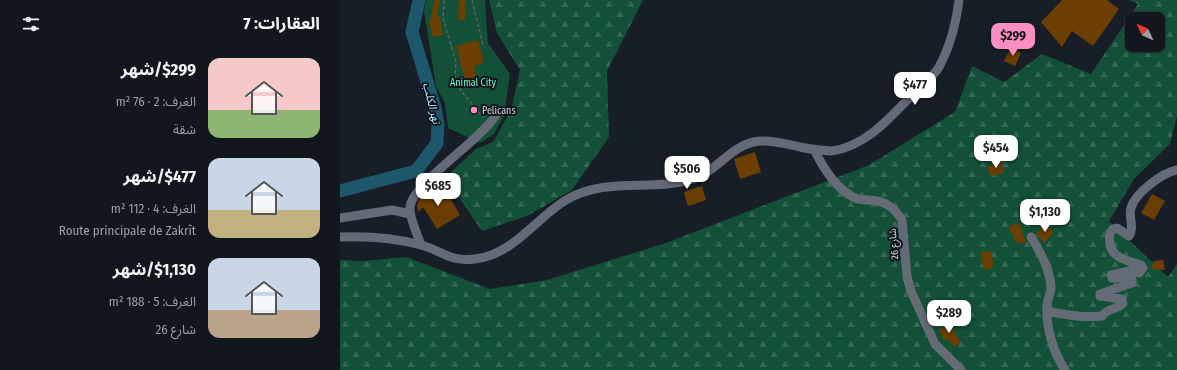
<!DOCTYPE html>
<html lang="ar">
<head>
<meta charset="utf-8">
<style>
	:root { --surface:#12161d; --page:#1f232a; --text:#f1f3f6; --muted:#9c9fa4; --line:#31353b; --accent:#fc8fc2 }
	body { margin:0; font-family:"Fira Sans Condensed","Noto Sans Arabic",sans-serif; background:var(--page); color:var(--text); direction:rtl; height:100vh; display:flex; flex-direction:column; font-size:15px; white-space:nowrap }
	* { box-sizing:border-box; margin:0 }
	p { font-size:13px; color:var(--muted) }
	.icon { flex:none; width:22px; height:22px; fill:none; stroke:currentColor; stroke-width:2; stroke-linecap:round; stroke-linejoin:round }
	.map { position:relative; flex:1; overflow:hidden; direction:ltr }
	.panel { display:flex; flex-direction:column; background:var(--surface); width:340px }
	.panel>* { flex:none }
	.needle { width:26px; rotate:314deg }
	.tools { position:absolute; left:785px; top:12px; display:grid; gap:8px }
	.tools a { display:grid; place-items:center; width:40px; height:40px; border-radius:8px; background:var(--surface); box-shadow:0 1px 3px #0004,0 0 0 1px var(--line); font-size:20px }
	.price { position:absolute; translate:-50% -34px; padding:0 9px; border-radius:8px; background:#fff; color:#222; font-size:13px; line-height:26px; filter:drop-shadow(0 1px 2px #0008) }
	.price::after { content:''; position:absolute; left:50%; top:24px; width:12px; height:9px; margin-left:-6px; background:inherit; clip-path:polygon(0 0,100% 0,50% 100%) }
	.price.current { background:var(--accent); color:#111 }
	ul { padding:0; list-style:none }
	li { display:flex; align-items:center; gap:12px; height:100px; padding:0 20px }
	li span { display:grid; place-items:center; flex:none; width:112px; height:80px; border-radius:12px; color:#555 }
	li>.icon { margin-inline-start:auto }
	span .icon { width:48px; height:48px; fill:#fffc; stroke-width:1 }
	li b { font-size:17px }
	h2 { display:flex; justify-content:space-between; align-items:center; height:48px; padding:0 20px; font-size:17px }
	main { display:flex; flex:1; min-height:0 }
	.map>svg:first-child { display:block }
	.forest { fill:url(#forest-firs); fill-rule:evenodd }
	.green { fill:#135038 }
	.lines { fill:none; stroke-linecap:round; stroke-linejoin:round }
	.river { stroke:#1d576c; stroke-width:13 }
	.building { fill:#6b3e01 }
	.path { stroke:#595f67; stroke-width:1.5; stroke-dasharray:4 2; stroke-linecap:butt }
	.minor { stroke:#646b77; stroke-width:9 }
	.poi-dot { fill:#fc8fc2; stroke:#0f151d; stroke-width:1.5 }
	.labels { text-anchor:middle; stroke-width:4; stroke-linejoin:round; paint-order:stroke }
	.park-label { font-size:10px; fill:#72f8c0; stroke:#0f151d }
	.poi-label { font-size:10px; fill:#d3d8de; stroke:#0f151d; text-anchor:start }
	.street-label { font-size:10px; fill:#d3d8de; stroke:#0f151d }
	.water-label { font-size:11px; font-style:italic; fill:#b4e5fa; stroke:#0f151d }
</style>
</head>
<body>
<main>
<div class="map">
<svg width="837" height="370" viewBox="0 0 837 370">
	<defs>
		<pattern id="forest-firs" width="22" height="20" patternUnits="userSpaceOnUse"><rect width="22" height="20" fill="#135038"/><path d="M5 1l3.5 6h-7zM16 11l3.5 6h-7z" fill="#346854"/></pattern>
	</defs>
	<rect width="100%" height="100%" fill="#181e27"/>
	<g class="forest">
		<path d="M149,0H303L267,71L269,137L232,190L189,215L142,231L120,199L110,173L136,149L153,142L171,110L180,70L157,33Z"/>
		<path d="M789,0H837V116L830,144L794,179L769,221L828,277L837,264V370H0V260L23,261L66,257L150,289L207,280L326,243L529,165L615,112L632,66L664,82L702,54L751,74L798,4ZM792,19H818V45H792Z"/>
	</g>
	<path class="green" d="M86,0H145L148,43L170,74L164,116L154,134L140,143L108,128L105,103L96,86L84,11Z"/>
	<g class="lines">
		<path class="river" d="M0,191L76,171L97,143L98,125L95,108L72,32L79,0"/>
	</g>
	<g class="building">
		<path d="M94,0H100L97,17H100L103,35L92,37L89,19L91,18Z"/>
		<path d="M119,0H126L125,20H118Z"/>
		<path d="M722,0H767L779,9L753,46L732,31L722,47L701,22Z"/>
		<path d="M138,40L144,63L134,66L138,82L126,85L116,46Z"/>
		<path d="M671,48L681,53L675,66L664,61Z"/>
		<path d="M415,152L421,172L400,179L394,159Z"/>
		<path d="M662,161L664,173L651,176L647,167Z"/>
		<path d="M94,184L106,200L110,198L120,215L97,229L83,207L78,212L77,206L79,200Z"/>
		<path d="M362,186L366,200L348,206L344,193L346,191Z"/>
		<path d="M812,194L825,201L814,220L801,213Z"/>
		<path d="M679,223L682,231L686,244L676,242L668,227Z"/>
		<path d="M705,224L714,232L704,243L696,234Z"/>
		<path d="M652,251L653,268L643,270L641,252Z"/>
		<path d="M823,260L825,270L812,269L813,261Z"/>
		<path d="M607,319L621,343L613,347L608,338L605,341L599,330L604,327L602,322Z"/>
	</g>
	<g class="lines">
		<g class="path">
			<path d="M104,0L103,18L116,62L115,76L121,91L144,118"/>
			<path d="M132,0L143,45"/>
		</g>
		<g class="minor">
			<path d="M474,149C483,168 496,189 515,198C520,200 525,200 530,200C545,201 554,207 562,220L567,277L571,291L595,344L621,370"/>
			<path d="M0,218L52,210L70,214"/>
			<path d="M0,237C27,236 55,238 81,245C103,251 109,262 135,259C173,255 196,218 226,200C267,176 312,192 353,179C378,171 392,143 420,141C434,140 451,145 465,148C474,150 483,150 492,151C528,146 553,114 577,90C584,83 594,76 599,67C610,47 616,23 619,0"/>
			<path d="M691,237C700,251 709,268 711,285C712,292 707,299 707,306C706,328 713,352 725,370"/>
			<path d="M81,245C78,236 69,217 70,207C72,184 141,140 156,115"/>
			<path d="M707,311C726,315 742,318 762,316C767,308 777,310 783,303L782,299L760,296V294L792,283V280L790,278H772L771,275L790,271L799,273L803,268L801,265C784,260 766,257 770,233L773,229L777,228L789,236C795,227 788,217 791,208C795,193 822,173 837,170"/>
		</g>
	</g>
	<circle class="poi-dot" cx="134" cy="110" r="4"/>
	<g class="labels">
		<g class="park-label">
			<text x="133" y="86">Animal City</text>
		</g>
		<g class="poi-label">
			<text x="142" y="114">Pelicans</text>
		</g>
		<g class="street-label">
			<text transform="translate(553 244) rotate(-95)" y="4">شارع 26</text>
		</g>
		<g class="water-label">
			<text transform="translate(92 103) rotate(76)" y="4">نهر الكلب</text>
		</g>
	</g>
</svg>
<div class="tools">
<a><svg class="needle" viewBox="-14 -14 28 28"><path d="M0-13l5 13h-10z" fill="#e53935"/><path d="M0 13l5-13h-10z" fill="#9c9fa4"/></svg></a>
</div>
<b class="price current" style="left:673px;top:57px">$299</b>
<b class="price" style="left:575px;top:106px">$477</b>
<b class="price" style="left:656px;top:169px">$454</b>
<b class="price" style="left:347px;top:190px">$506</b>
<b class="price" style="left:98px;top:207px">$685</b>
<b class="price" style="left:705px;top:233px">$1,130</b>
<b class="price" style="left:609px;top:334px">$289</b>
</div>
<section class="panel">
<h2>العقارات: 7<svg class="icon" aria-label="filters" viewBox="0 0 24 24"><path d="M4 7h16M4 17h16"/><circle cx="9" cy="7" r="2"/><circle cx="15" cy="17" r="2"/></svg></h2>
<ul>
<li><span style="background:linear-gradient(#f6c9c9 65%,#8fb573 0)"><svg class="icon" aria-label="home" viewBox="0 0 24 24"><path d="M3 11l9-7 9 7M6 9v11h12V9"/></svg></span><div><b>$299/شهر</b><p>الغرف: 2 · 76 m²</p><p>شقة</p></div></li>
<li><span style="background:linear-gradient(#c9d6e8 65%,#c2b280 0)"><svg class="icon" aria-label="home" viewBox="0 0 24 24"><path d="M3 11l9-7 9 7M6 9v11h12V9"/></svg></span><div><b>$477/شهر</b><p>الغرف: 4 · 112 m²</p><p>Route principale de Zakrît</p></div></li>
<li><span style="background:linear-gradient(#c9d6e8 65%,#b9a48a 0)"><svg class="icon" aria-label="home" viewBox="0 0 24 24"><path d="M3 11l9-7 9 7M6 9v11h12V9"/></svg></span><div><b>$1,130/شهر</b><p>الغرف: 5 · 188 m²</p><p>شارع 26</p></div></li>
</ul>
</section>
</main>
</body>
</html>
